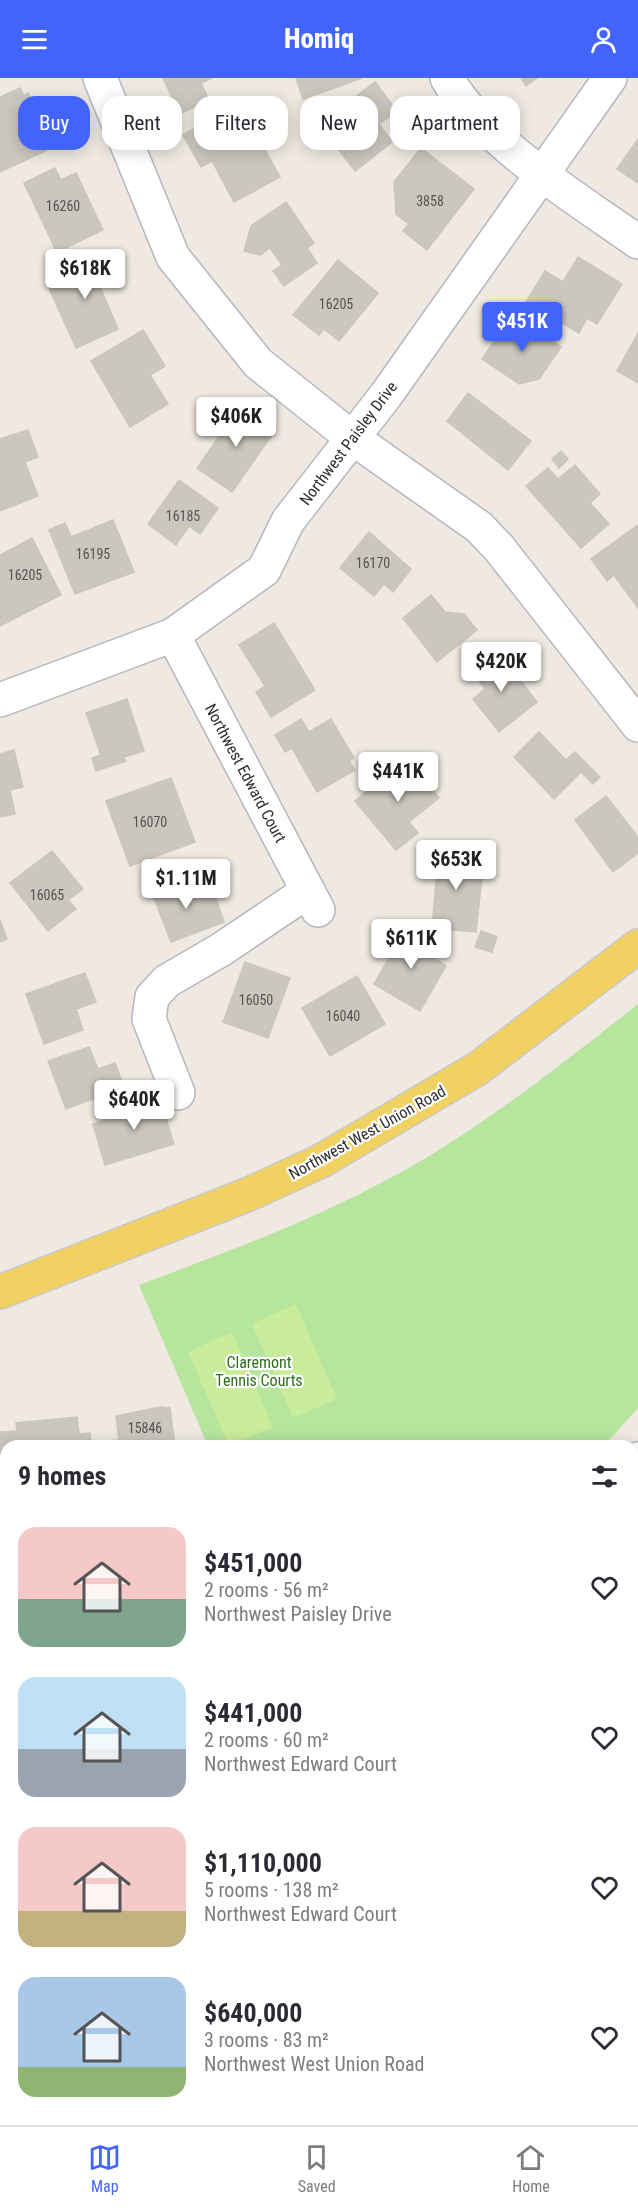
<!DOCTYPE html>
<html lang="en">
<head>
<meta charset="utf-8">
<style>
	:root { --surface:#fff; --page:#f2f2f3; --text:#2b2b33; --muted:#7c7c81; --line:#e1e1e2; --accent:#4264fb }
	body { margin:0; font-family:"Roboto Condensed",sans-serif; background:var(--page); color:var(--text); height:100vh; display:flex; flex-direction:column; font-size:22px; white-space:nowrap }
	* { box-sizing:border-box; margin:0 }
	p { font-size:20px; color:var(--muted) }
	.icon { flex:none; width:33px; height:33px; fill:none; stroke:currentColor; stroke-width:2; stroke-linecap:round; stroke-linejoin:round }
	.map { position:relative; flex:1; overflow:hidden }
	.sheet { position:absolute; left:0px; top:1362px; width:639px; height:686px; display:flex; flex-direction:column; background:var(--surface); border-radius:18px 18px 0 0; box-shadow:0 3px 15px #0003 }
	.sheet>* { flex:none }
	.hud { position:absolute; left:18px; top:18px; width:603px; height:54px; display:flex; gap:12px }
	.price { position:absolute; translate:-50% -51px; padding:0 14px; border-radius:6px; background:#fff; color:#222; font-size:20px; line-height:39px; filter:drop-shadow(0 2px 3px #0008) }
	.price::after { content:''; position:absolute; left:50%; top:36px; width:18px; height:14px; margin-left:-9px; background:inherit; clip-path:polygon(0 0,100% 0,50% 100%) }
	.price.active { background:var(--accent); color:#fff }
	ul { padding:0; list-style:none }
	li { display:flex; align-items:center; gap:18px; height:150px; padding:0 18px }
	li span { display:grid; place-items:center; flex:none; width:168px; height:120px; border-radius:18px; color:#555 }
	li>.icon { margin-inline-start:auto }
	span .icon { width:72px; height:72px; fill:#fffc; stroke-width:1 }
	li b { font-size:26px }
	h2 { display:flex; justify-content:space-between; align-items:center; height:72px; padding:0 18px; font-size:26px }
	.pill { padding:0 21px; border-radius:18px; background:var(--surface); box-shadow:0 3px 15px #0003; font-size:21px; line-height:54px }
	.pill.active { background:var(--accent); color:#fff }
	header { display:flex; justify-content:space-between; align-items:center; height:78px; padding:0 18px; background:var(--accent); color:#fff; font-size:27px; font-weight:800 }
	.tabs { display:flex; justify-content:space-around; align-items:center; height:84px; border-top:2px solid var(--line); background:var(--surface); font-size:16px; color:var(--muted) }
	.tabs a { display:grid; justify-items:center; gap:3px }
	.tabs .active { color:var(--accent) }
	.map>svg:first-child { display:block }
	.green { fill:#b6e59e }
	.pitch { fill:#c9ec9a }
	.building { fill:#cbc7bf; stroke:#cbc5ba; stroke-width:1.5 }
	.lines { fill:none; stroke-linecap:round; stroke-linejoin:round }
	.minor-casing { stroke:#b4b7c1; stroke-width:36 }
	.major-casing { stroke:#c9c9c9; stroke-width:36 }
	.path { stroke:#c9c9c9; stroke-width:4; stroke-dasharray:4.5 3; stroke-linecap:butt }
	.minor { stroke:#fff; stroke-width:33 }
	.major { stroke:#f2d163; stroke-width:33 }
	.labels { text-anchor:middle; stroke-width:4.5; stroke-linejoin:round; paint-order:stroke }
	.number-label { font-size:14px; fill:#555452 }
	.street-label { font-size:16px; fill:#2e2e2e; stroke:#fff }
	.park-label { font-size:16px; fill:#2c6e1b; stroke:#fff }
</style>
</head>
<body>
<header><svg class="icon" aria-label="menu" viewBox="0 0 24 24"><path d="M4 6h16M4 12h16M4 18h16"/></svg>Homiq<svg class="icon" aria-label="person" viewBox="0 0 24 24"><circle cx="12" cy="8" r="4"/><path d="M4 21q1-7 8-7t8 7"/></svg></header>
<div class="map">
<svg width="638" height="2047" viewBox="0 0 638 2047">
	<rect width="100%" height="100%" fill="#efe9e1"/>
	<g class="green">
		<path d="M638,926V1330L604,1368H208L139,1207C238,1170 338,1133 429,1078C503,1033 571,979 638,926Z"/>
		<path d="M638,1431V1861L633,1848V1439Z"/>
		<path d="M6,1764V2042H284L278,2047H0V1790Z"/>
	</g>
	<g class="pitch">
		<path d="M296,1226L337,1321L293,1340L252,1246Z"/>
		<path d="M232,1254L273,1349L229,1368L188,1274Z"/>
	</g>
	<g class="building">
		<path d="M163,0H212L201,5L209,22L180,36Z"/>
		<path d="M296,0H362L303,21Z"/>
		<path d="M521,0H537L526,8Z"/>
		<path d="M375,4L397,33L379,46L392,64L355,93L323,52L332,45L328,40Z"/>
		<path d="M20,10L24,18L28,15L40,41L35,43L48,72L0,94V19Z"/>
		<path d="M247,39L280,99L234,124L212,83L201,89L183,57L210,41L218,55Z"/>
		<path d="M638,61V105L617,91Z"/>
		<path d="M421,70L474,111L427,172L403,153L409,146L396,136L394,104Z"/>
		<path d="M55,90L61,102L76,95L103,152L57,174L24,105Z"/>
		<path d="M286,124L314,165L307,170L317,185L284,208L273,193L282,187L270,170L260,177L244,173L251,148Z"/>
		<path d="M100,174L113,203L100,209L118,251L76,270L47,206L75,194L71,186Z"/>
		<path d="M578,179L622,206L597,246L587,240L579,255L526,224L545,193L563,204Z"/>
		<path d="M338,182L378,215L339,263L324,251L319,257L293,237Z"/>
		<path d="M524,244L561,269L539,301L519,306L482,281L507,245L518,253Z"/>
		<path d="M143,252L165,288L150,297L168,326L130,349L91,283Z"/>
		<path d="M638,255V305L617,293Z"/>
		<path d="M468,315L531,363L508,392L447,343Z"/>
		<path d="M241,327L276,351L232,414L197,390Z"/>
		<path d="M28,352L38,379L25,384L38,418L0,433V361Z"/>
		<path d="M561,373L568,381L559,390L552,381Z"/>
		<path d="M575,387L600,416L590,425L609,446L581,470L526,408L548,390L558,401Z"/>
		<path d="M179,402L218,430L200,456L189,448L176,467L148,446Z"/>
		<path d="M113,442L134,494L75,516L49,452L65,445L71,459Z"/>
		<path d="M638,447V530L614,497L607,503L591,481Z"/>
		<path d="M369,454L411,491L393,514L384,506L374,518L340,490Z"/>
		<path d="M32,460L61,517L0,548V477Z"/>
		<path d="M431,517L445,534L464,536L477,552L437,584L403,540Z"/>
		<path d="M274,545L315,612L271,639L256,614L265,608L239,567Z"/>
		<path d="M490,575L508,597L513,593L537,624L499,654L473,621L485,611L470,591Z"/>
		<path d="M127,621L144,673L124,679L126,683L96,693L92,680L101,677L86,635Z"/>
		<path d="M301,641L309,654L331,641L354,680L349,683L355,692L317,714L292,670L285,674L275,657Z"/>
		<path d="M539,654L566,682L575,674L600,699L593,706L581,694L554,721L514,679Z"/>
		<path d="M14,672L23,709L10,712L15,736L0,739V676Z"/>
		<path d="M406,680L439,720L409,744L418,755L396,772L355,723Z"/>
		<path d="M171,700L195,764L130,788L106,723Z"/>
		<path d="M606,718L638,759V775L613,794L575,742Z"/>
		<path d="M439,769L475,772L472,798H482L476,854L432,850Z"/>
		<path d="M52,773L83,811L68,822L76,831L48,853L10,805Z"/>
		<path d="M192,801L199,820L214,815L224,844L171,864L151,812L177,803L178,807Z"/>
		<path d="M0,842L7,861L0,864Z"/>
		<path d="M407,849L438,867L432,879L446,888L420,933L374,906Z"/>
		<path d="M481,853L497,859L492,874L475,869Z"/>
		<path d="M245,884L290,900L268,960L223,944Z"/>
		<path d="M85,895L96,924L76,931L83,952L44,966L26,916Z"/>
		<path d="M357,898L385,946L330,978L302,930Z"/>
		<path d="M89,969L98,991L115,985L124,1009L66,1031L48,983Z"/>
		<path d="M159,1017L174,1066L105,1087L93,1046L122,1037L120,1029Z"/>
		<path d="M160,1329L170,1330L175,1368H107L106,1363L119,1362L116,1338Z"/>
		<path d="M77,1339L79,1356L90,1355L91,1368H6V1434L0,1435V1354L17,1353L16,1345Z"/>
		<path d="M531,1363L548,1367V1368H529Z"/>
		<path d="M0,1613L6,1616V1668L1,1680Z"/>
		<path d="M381,2042H454L457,2047H385Z"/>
		<path d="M468,2042H517L503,2047H494L493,2043L484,2047H470Z"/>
	</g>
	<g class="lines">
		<g class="minor-casing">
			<g id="minor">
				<path d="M100,0L173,179L258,285L351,359L479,449L499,470L638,647"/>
				<path d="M447,0C482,63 579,122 638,164"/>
				<path d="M173,557L318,832"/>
				<path d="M0,622L173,557L264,492L288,443L386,317L610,0"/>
				<path d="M178,1015L149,941L152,919L167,903L222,871L308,813"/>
				<path d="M633,1387L638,1381"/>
				<path d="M0,1485L6,1483"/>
				<path d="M633,1935L638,1946"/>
				<path d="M628,2047L638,2042"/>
			</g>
		</g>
		<g class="major-casing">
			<path id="major" d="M0,1214L249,1116L321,1083L477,991L638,868"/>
		</g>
		<path class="path" d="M633,1625L638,1630"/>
		<use href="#minor" class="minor"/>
		<use href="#major" class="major"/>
	</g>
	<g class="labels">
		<g class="number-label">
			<text x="430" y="128">3858</text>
			<text x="63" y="133">16260</text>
			<text x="336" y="231">16205</text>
			<text x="183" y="443">16185</text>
			<text x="93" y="481">16195</text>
			<text x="373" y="490">16170</text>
			<text x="25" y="502">16205</text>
			<text x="150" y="749">16070</text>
			<text x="47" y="822">16065</text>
			<text x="256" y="927">16050</text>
			<text x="343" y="943">16040</text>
			<text x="145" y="1355">15846</text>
		</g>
		<g class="street-label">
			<text transform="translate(348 365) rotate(-53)" y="6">Northwest Paisley Drive</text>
			<text transform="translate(246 695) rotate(62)" y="6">Northwest Edward Court</text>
			<text transform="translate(367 1054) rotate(-29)" y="6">Northwest West Union Road</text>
		</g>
		<g class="park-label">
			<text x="259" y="1290">Claremont<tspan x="259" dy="18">Tennis Courts</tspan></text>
		</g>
	</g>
</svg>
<b class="price" style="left:85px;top:222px">$618K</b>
<b class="price active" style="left:522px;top:275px">$451K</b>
<b class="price" style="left:236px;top:370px">$406K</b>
<b class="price" style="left:501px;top:615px">$420K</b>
<b class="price" style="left:398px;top:725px">$441K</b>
<b class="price" style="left:456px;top:813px">$653K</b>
<b class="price" style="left:186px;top:832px">$1.11M</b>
<b class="price" style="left:411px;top:892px">$611K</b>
<b class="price" style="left:134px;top:1053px">$640K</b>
<div class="hud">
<a class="pill active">Buy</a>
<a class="pill">Rent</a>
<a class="pill">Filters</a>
<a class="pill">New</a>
<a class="pill">Apartment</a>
</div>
<section class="sheet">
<h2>9 homes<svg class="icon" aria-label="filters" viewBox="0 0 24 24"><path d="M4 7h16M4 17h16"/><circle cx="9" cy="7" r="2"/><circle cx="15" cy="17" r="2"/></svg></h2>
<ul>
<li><span style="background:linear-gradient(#f6c9c9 60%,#7fa58c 0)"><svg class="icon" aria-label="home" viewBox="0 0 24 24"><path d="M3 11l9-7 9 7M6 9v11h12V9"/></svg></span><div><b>$451,000</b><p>2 rooms · 56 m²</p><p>Northwest Paisley Drive</p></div><svg class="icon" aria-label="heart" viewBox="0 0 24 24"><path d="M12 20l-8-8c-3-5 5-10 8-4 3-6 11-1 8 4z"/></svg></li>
<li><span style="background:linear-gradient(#bfe0f5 60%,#9aa5b1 0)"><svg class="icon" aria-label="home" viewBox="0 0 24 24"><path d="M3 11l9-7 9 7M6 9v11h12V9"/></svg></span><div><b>$441,000</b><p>2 rooms · 60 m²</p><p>Northwest Edward Court</p></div><svg class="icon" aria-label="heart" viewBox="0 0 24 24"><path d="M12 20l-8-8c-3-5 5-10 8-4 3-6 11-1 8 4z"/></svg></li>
<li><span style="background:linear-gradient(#f6c9c9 70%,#c2b280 0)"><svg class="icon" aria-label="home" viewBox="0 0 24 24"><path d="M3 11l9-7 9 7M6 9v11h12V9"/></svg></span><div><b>$1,110,000</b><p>5 rooms · 138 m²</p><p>Northwest Edward Court</p></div><svg class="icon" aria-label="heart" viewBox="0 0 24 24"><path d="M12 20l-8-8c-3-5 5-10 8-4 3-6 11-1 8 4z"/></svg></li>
<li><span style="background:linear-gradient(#a9c7e8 75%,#8fb573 0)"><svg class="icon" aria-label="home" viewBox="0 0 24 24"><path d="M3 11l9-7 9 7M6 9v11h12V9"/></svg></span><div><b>$640,000</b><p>3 rooms · 83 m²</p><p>Northwest West Union Road</p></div><svg class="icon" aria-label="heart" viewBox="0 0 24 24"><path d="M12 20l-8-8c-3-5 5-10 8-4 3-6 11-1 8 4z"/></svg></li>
</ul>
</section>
</div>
<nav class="tabs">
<a class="active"><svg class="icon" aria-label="map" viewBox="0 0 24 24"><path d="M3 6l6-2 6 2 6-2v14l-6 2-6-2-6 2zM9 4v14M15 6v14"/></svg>Map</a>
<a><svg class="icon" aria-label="saved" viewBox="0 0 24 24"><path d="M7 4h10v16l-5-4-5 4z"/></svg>Saved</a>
<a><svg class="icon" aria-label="home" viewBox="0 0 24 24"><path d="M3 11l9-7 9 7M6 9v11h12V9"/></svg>Home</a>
</nav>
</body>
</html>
